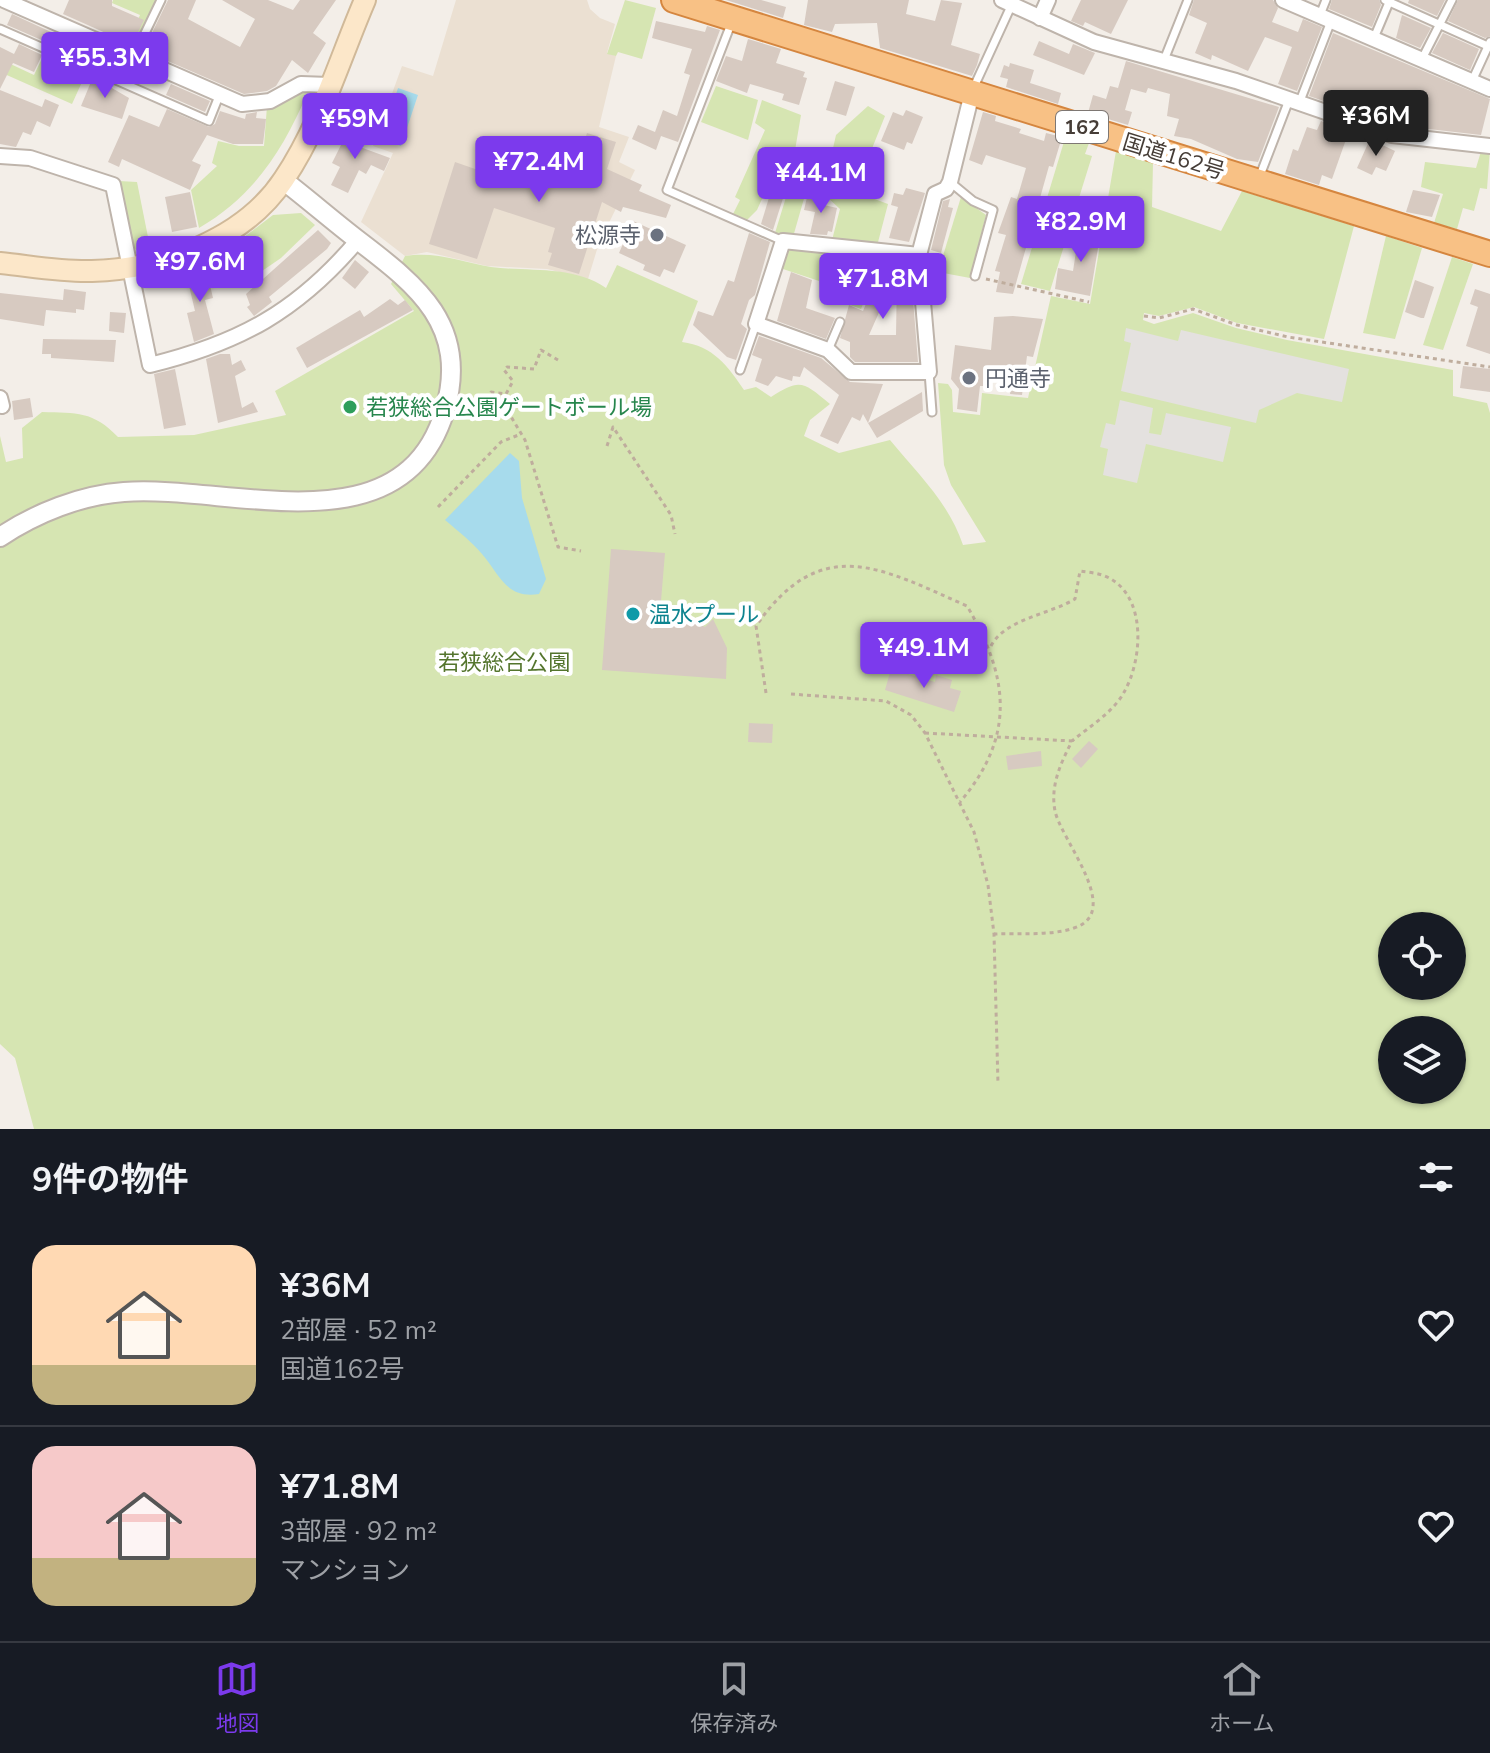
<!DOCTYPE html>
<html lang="ja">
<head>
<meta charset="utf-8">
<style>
	:root { --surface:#171b24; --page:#242831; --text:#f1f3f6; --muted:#9ea1a6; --line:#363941; --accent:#7c3aed }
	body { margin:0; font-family:"Nunito Sans","Noto Sans JP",sans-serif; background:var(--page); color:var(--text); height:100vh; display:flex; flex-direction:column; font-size:30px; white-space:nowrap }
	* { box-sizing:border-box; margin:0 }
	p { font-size:26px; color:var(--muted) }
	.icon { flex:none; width:44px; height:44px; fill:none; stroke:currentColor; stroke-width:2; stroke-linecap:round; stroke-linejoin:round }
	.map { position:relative; height:1129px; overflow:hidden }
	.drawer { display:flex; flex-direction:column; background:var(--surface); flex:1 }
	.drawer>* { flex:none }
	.buttons { position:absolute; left:1378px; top:912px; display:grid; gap:16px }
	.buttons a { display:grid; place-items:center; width:88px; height:88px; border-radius:50%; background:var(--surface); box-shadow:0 2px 6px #0004; font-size:40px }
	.price { position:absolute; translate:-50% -68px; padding:0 18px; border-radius:8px; background:var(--accent); color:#fff; font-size:26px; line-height:52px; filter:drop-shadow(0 2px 4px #0008) }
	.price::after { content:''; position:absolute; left:50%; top:48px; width:24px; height:18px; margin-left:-12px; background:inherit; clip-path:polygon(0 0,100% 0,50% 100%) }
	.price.current { background:#222; color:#fff }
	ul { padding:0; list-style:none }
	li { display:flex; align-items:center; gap:24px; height:200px; padding:0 32px }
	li+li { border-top:2px solid var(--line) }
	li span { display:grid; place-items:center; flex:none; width:224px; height:160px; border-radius:24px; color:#555 }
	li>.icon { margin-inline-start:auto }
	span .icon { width:96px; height:96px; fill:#fffc; stroke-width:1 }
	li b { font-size:34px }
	h2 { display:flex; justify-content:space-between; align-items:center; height:96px; padding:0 32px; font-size:34px }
	.dock { display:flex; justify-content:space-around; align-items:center; height:112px; border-top:2px solid var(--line); background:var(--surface); font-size:22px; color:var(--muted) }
	.dock a { display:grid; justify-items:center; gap:4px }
	.dock .current { color:var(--accent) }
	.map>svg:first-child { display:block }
	.education { fill:#ebe0d2 }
	.green { fill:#d6e5b2; fill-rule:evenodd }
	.parking { fill:#e4e1df }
	.water { fill:#a7dbec }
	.building { fill:#d7cac1 }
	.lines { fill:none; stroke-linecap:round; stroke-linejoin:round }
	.service-casing { stroke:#beb4ab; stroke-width:11 }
	.minor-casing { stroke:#beb4ab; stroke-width:18 }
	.tertiary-casing { stroke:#beb4ab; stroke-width:22 }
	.secondary-casing { stroke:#d0b999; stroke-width:24 }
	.trunk-casing { stroke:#d5863f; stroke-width:28 }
	.path { stroke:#bfad9d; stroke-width:3; stroke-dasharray:4 4; stroke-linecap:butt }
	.service { stroke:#fff; stroke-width:7 }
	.minor { stroke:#fff; stroke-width:14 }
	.tertiary { stroke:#fff; stroke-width:18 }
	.secondary { stroke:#fce7c9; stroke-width:20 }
	.trunk { stroke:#f8c185; stroke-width:24 }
	.worship-dot { fill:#6b7280; stroke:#fff; stroke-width:3 }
	.leisure-dot { fill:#2e9e5b; stroke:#fff; stroke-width:3 }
	.culture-dot { fill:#0f9aa8; stroke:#fff; stroke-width:3 }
	.labels { text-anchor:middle; stroke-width:8; stroke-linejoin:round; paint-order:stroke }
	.shield { fill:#fff; stroke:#7e7773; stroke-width:2 }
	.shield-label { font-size:20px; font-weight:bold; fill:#463d37 }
	.street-label { font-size:22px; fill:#463d37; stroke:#fff }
	.worship-label { font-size:22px; fill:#5b616d; stroke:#fff; text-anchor:end }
	.leisure-label { font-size:22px; fill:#27864d; stroke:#fff; text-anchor:start }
	.culture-label { font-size:22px; fill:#0d838f; stroke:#fff; text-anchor:start }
	.park-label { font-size:22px; fill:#54752d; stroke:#fff }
</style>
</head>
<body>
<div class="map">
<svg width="1490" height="1129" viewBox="0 0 1490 1129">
	<rect width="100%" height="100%" fill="#f3eee8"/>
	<path class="education" d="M456,0H587L590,9L600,18L615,24L607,53L616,56L599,127L629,137L619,162L635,170L599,243L588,279L547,269L487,266L427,252L405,256L361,222L393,153L373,146L402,66L433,76Z"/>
	<g class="green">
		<path d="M113,0H159L133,52L125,49L140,15L112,3Z"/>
		<path d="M625,0L656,8L642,59L618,52L616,56L607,54Z"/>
		<path d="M45,52L87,71L72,104L0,72L2,60L34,75Z"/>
		<path d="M716,86L758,100L748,140L701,122Z"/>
		<path d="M300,90L308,92C283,150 255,195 199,228L191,190L217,166L212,163L218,141L239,146H264L267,106Z"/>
		<path d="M762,100L801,115L792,168L809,181L793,237L775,233L787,194L767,188L757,210L745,222L732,216L740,200L735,197L765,130L755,123Z"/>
		<path d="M868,106L885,116L863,171L831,157L836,135Z"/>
		<path d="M1066,135L1089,143L1085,154L1092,156L1050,291L1021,284Z"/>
		<path d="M1482,148L1490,149L1487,189L1480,188L1474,211L1463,208L1457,229L1434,223L1443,194L1421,187L1425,162L1476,168Z"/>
		<path d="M1116,151L1153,163L1152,207L1221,231L1242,191L1354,226L1324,339L1237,323L1194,307L1159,316L1144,313L1143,320L1154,324L1193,313L1236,328L1287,340L1453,370V396L1487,403L1490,413V1129H34L15,1058L0,1044V436L6,462L23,458L22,428L42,412C77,413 93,411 118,437L194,435L286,415L275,391L414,311L391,284L405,256C436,251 461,262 491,267C528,272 573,265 606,288L617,265L698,301L682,342C713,346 728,366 744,390L756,387L771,397C801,378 803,382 830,404L810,420L804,436L839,453L890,440C918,474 949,503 963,545L986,542L951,485L944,465L938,383L948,384L952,390L953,412L980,415L982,393L1028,398L1051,296L1090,304ZM1392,926H1452V986H1392ZM1392,1030H1452V1090H1392Z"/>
		<path d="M828,174L864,195L888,204L877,246L831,244L840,209L813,184Z"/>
		<path d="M119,181L137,182L150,247L137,250L132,246Z"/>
		<path d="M961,197L986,215L970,278L938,272Z"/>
		<path d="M301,213L315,225L281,258L237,288L219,256L273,215Z"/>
		<path d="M1386,236L1422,248L1395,339L1363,333Z"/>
		<path d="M792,248L869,255L850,289L865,299L861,309L820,294L819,281L780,268L785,253Z"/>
		<path d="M1452,257L1473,264L1443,350L1423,345Z"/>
	</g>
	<g class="parking">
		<path d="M1126,328L1178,341L1181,330L1349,369L1342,402L1297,393L1259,410L1256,423L1121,391L1131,343L1124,341Z"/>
		<path d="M1120,400L1153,408L1149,433L1161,435L1166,413L1231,427L1223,462L1146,444L1137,483L1103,475L1108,449L1100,447L1106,423L1115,425Z"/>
	</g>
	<g class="water">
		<path d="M398,88L418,95L401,146L381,139Z"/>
		<path d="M510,453L519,461L522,498L546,579L539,594C506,599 500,575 482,554C471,541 458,531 445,520Z"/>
	</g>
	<g class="building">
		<path d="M69,0H112V6L144,20L137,34L131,32L126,42L63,14Z"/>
		<path d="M168,0H196L188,19L240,47L255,19L222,0H268L293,10L300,0H336L313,33L326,43L308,73L292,60L276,86L267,91L244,94L156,56L160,47L149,39Z"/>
		<path d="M726,0H761L786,7L783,18Z"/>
		<path d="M808,0H909L906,14L935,21L941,0L962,3L951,45L980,54L977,65L972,76L880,48L877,23L835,24L832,32L804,25Z"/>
		<path d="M1081,0H1128L1111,34L1085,22L1083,26L1071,21Z"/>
		<path d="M1194,0H1273L1278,8L1272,22L1298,32L1303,19L1322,27L1297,91L1278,84L1292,47L1265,37L1248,71L1212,55L1211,60L1195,53L1207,23L1189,15Z"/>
		<path d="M1332,0H1379L1381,5L1372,27L1329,9Z"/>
		<path d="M1409,0H1445L1437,16L1408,3Z"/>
		<path d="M1458,0H1490V36L1485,38L1448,21Z"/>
		<path d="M12,14L51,32L46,42L7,25Z"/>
		<path d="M1402,15L1431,28L1420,48L1396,38Z"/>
		<path d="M656,21L705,32L707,26L720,30L678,142L661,136L656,150L632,139L638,125L655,132L663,110L677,116L690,75L684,73L692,49L652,38Z"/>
		<path d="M1333,33L1490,99L1481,135L1394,125L1309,96Z"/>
		<path d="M1443,33L1479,49L1470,70L1432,53Z"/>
		<path d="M748,39L781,49L776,63L805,72L803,77L807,78L799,105L782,100L784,94L750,84L747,93L716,81L726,56L742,61Z"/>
		<path d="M1039,41L1069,54L1073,44L1095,53L1084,75L1033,55Z"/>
		<path d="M19,44L42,55L34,72L13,63L0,89V47L14,54Z"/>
		<path d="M84,46L118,61L116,66L112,64L110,70L79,57Z"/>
		<path d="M1126,61L1279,107L1258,162L1237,159L1191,139L1174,136L1179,119L1167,116L1170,94L1148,88L1146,93L1131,89L1125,110L1132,112L1128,125L1088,113L1093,95L1106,99L1110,86L1118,88Z"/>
		<path d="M1010,63L1034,70L1030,83L1061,93L1058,104L1006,87L1008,79L1000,77L1004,65L1009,67Z"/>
		<path d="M93,77L129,98L122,119L81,106Z"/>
		<path d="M835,81L855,87L846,116L826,110Z"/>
		<path d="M171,84L210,101L205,112L166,95Z"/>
		<path d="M0,90L42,107L45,99L59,105L50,127L37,121L31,135L23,132L16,147L0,144Z"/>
		<path d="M167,109L209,127L215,124L220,111L245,119L246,114L257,112L256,118L266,119L263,144H233L207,135L192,161L201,165L190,190L122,159L119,167L108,162L129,115L159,127Z"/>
		<path d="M906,110L923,117L912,144L907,142L904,150L881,141L893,112L903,116Z"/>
		<path d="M983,112L996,116L995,121L1021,129L1019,133L1044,141L1046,133L1062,137L1053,167L1049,166L1013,294L996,292L1000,272L995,271L1006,235L998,233L1011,197L1017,199L1026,168L986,155L982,165L969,160Z"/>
		<path d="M1321,121L1349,131L1332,179L1322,175L1319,185L1285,174L1293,149L1298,151L1307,127L1317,130Z"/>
		<path d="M349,129L364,134L360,147L390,158L384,171L371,165L366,174L359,170L348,193L331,185L340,167L332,163Z"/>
		<path d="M587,133L616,142L607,169L642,185L639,191L671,205L666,218L623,207L621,212L602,202L579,274L548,265L552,253L548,252L555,228L494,208L477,259L429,244L455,162L478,170L480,166L497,171L498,167L571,186Z"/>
		<path d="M1370,139L1395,151L1386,171L1376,167L1372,175L1357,168Z"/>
		<path d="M906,188L925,193L909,242L889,238L898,207L891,205L894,193L903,195Z"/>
		<path d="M1413,190L1440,195L1432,217L1406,212Z"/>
		<path d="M771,191L784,195L773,230L761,224Z"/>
		<path d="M190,192L197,227L172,232L165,197Z"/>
		<path d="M808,193L826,197L824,205L837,208L832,232L828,231L827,235L810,234L815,212L804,210Z"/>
		<path d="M950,199L948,207L953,208L941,253L931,250L943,201Z"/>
		<path d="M633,221L686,245L674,273L664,269L660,277L643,270L645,265L619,253Z"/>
		<path d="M1080,226L1101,230L1090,296L1055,289L1058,268L1073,271Z"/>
		<path d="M318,230L331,243L327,249L269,297L272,302L254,316L247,307L250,305L246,294Z"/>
		<path d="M749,233L770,242L755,295L749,300L741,324L747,329L736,360L727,357L693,325L698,311L713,316L728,280L734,282Z"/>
		<path d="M355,260L369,272L355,289L342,278Z"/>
		<path d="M881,261L901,263L869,335H896L897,275L911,274L918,362H855L850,357V342L840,338L849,305L863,311L872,289L867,287Z"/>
		<path d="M206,268L213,298L205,300L214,334L194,342L187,313L195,311L186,273Z"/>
		<path d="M791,272L812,280L806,308L835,318L826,339L777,321Z"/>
		<path d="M1415,280L1434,287L1424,318H1421L1405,312Z"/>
		<path d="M64,289L86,292L84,310L76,309V313L46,310L44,326L0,319V293L63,300Z"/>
		<path d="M1475,289L1490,294V354L1466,346L1478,307L1470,304Z"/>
		<path d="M390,299L398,305L405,300L413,310L307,368L296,348L360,310L364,317Z"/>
		<path d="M110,312L126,313L124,333L109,331Z"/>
		<path d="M1013,316L1043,319L1033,357L1027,356L1022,395L1010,394L1012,380L988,377L987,386H980L977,412L957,409L959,389L951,379L955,345L991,350L994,317Z"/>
		<path d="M759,336L821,358L850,382L883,384L868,423L863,414L860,421L852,417L838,444L820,436L839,395L804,367L800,377L793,376L792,381L776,376L768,386L755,381L762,359L752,355Z"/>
		<path d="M43,339L116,340L114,362L51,358V354H42Z"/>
		<path d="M220,354H230L232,365L241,360L246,370L235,376L242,408L253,402L258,412L218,423L206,359Z"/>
		<path d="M1463,366L1490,369V392L1460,388Z"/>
		<path d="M175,369L186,425L164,429L154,374Z"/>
		<path d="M922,392L923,411L877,438L868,423Z"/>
		<path d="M30,398L33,417L14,420L12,401Z"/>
		<path d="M611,549L665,553L660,613L685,616L705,627L713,619L727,648L726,679L602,670Z"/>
		<path d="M891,669L935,682L936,675L952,680L950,688L961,691L954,712L885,690Z"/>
		<path d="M749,723L773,724L772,743L748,742Z"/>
		<path d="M1089,741L1098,749L1081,768L1072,759Z"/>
		<path d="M1041,751L1042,766L1008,770L1006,756Z"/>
	</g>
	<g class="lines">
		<g class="service-casing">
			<g id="service">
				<path d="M1385,0L1490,47"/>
				<path d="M1320,15L1326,0"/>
				<path d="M731,24L667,190L783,241"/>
				<path d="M0,29L209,121L219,96"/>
				<path d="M1374,38L1390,0"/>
				<path d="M134,56L161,0"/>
				<path d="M70,59L81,34"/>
				<path d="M1422,59L1452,0"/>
				<path d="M1164,60L1188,0"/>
				<path d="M1472,81L1490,42"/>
				<path d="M973,89L1012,4"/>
				<path d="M1300,101L1331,21"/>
				<path d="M1259,178L1289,100"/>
				<path d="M950,182L973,201L993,210L975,276"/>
				<path d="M828,350L840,322"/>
				<path d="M740,370L756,324"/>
				<path d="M929,372L932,412"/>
			</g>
		</g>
		<g class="minor-casing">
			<g id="minor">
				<path d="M4,0L242,104L270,101L301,84L329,85"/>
				<path d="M1002,0L1094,42L1236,81L1392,135L1490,146"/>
				<path d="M1283,0L1490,89"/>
				<path d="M1040,18L1048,0"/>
				<path d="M0,156L30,158L113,185L150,365C240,343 298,311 358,240"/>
				<path d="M919,255L783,241L756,324L828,350L851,372H929L919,255L935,194L946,189L950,182L972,93"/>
				<path d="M0,398L2,406"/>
			</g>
		</g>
		<g class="tertiary-casing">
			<path id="tertiary" d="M0,537C36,513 81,495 124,492C231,484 403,552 445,410C469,326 418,286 359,241C333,221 309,200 283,180"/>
		</g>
		<g class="secondary-casing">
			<path id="secondary" d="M0,263C30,266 62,272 92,271C162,269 244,240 284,179C320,126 340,58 365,0"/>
		</g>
		<g class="trunk-casing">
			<path id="trunk" d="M674,0L1490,254"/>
		</g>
		<g class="path">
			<path d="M986,279L1089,302"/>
			<path d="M1144,316L1159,318L1193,309L1237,325L1288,337L1490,367"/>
			<path d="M558,360L541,350L534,369L507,367L504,370L513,381L506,394L491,392L484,400L507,410L525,440L558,547L581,551"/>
			<path d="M459,412L473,415L484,400"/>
			<path d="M607,446L613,427L671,515L675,534"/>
			<path d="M438,507L501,442L521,434"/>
			<path d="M991,646C1005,619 1048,615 1075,599L1080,571C1088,572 1097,573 1105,576C1148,594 1143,661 1123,694C1112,713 1089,727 1072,741"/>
			<path d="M766,693L756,626C821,532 881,568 967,606C1009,677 1016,736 960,802"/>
			<path d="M791,694L886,701L911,715L925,733L974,832L988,885L994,934L998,1084"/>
			<path d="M925,733L1072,741C1061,763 1050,785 1055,811C1061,840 1124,912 1074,928C1051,936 1019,933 994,934"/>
		</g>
		<use href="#service" class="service"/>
		<use href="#minor" class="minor"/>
		<use href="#tertiary" class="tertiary"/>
		<use href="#secondary" class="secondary"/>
		<use href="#trunk" class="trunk"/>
	</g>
	<g class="worship-dot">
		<circle cx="657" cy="235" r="8"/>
		<circle cx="969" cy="378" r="8"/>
	</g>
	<circle class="leisure-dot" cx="350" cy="407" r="8"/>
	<circle class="culture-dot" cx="633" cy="614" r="8"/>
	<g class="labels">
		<rect class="shield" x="1056" y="111" width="52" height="32" rx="6"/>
		<g class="shield-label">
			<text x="1082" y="134">162</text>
		</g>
		<g class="street-label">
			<text transform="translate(1174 156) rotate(17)" y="8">国道162号</text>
		</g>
		<g class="worship-label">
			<text x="641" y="243">松源寺</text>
			<text x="985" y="386" text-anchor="start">円通寺</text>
		</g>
		<g class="leisure-label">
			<text x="366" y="415">若狭総合公園ゲートボール場</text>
		</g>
		<g class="culture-label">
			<text x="649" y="622">温水プール</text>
		</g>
		<g class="park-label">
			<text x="504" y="670">若狭総合公園</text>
		</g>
	</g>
</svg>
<div class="buttons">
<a><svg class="icon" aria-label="locate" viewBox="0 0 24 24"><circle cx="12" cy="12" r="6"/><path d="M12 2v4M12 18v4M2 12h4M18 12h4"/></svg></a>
<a><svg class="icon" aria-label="layers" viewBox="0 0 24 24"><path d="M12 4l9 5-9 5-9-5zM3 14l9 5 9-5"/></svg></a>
</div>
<b class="price" style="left:105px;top:100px">¥55.3M</b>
<b class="price current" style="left:1376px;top:158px">¥36M</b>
<b class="price" style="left:355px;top:161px">¥59M</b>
<b class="price" style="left:539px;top:204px">¥72.4M</b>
<b class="price" style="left:821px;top:215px">¥44.1M</b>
<b class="price" style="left:1081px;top:264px">¥82.9M</b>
<b class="price" style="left:200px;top:304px">¥97.6M</b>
<b class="price" style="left:883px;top:321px">¥71.8M</b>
<b class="price" style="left:924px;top:690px">¥49.1M</b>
</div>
<section class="drawer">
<h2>9件の物件<svg class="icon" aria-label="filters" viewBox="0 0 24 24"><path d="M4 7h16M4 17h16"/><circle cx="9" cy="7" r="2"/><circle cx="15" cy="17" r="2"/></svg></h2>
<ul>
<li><span style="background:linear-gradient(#ffd9b3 75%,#c2b280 0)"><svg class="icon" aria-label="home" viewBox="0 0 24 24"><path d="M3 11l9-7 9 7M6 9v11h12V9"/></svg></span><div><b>¥36M</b><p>2部屋 · 52 m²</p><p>国道162号</p></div><svg class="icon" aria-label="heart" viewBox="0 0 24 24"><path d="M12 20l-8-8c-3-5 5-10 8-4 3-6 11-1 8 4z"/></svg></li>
<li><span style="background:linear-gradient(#f6c9c9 70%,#c2b280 0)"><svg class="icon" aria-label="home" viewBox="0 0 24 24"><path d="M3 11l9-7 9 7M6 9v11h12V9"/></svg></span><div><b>¥71.8M</b><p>3部屋 · 92 m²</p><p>マンション</p></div><svg class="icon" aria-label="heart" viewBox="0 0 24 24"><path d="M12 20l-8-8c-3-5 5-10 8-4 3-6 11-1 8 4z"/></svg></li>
</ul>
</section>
<nav class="dock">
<a class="current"><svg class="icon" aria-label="map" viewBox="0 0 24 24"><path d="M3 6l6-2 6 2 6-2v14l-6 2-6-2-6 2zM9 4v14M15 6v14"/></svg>地図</a>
<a><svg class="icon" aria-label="saved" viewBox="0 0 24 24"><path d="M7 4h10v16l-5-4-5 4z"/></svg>保存済み</a>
<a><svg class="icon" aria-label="home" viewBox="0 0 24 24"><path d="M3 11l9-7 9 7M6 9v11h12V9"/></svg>ホーム</a>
</nav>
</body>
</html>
